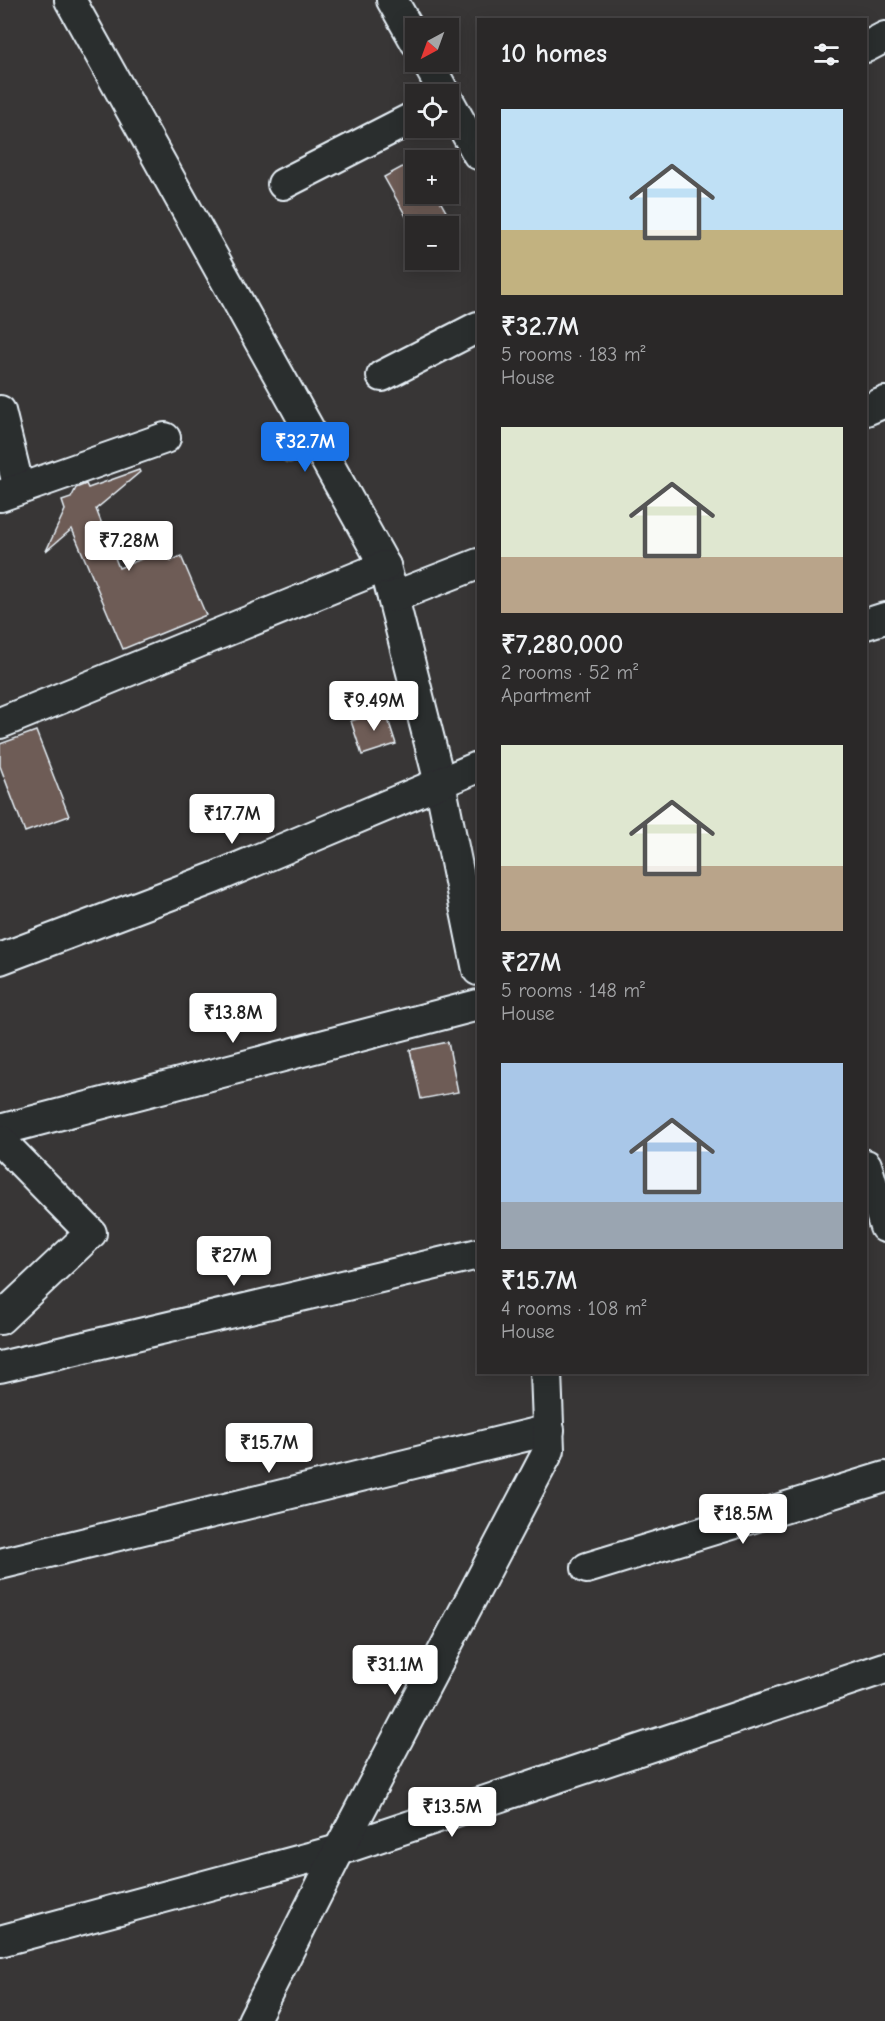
<!DOCTYPE html>
<html lang="en">
<head>
<meta charset="utf-8">
<style>
	:root { --surface:#2a2828; --page:#363434; --text:#f1f3f6; --muted:#a5a6a8; --line:#464445; --accent:#1a73e8 }
	body { margin:0; font-family:"Comic Neue",sans-serif; background:var(--page); color:var(--text); height:100vh; display:flex; flex-direction:column; font-size:22px; white-space:nowrap }
	* { box-sizing:border-box; margin:0 }
	p { font-size:20px; color:var(--muted) }
	.icon { flex:none; width:33px; height:33px; fill:none; stroke:currentColor; stroke-width:2; stroke-linecap:round; stroke-linejoin:round }
	.map { position:relative; flex:1; overflow:hidden }
	.details { position:absolute; left:477px; top:18px; width:390px; height:1356px; display:flex; flex-direction:column; background:var(--surface); border-radius:0px; box-shadow:0 3px 15px #0003,0 0 0 2px var(--line) }
	.details>* { flex:none }
	.needle { width:39px; rotate:221deg }
	.controls { position:absolute; left:405px; top:18px; display:grid; gap:12px }
	.controls a { display:grid; place-items:center; width:54px; height:54px; border-radius:0px; background:var(--surface); box-shadow:0 3px 15px #0003,0 0 0 2px var(--line); font-size:30px }
	.price { position:absolute; translate:-50% -51px; padding:0 14px; border-radius:6px; background:#fff; color:#222; font-size:20px; line-height:39px; filter:drop-shadow(0 2px 3px #0008) }
	.price::after { content:''; position:absolute; left:50%; top:36px; width:18px; height:14px; margin-left:-9px; background:inherit; clip-path:polygon(0 0,100% 0,50% 100%) }
	.price.current { background:var(--accent); color:#fff }
	ul { padding:0; list-style:none }
	li { display:grid; align-content:center; gap:12px; height:318px; padding:0 24px }
	li span { display:grid; place-items:center; height:186px; border-radius:0px; color:#555 }
	li>.icon { margin-inline-start:auto }
	span .icon { width:108px; height:108px; fill:#fffc; stroke-width:1 }
	li b { font-size:26px }
	h2 { display:flex; justify-content:space-between; align-items:center; height:72px; padding:0 24px; font-size:26px }
	.map>svg:first-child { display:block }
	.building { fill:#6e5c56; stroke:#e8f1f8; stroke-width:1.5 }
	.lines { fill:none; stroke-linecap:round; stroke-linejoin:round }
	.minor-casing { stroke:#e8f1f8; stroke-width:34 }
	.minor { stroke:#2a2d2e; stroke-width:30 }
	.tree { fill:#757c7a }
</style>
</head>
<body>
<div class="map">
<svg width="885" height="2021" viewBox="0 0 885 2021">
	<rect width="100%" height="100%" fill="#383636"/>
	<filter id="ink" filterUnits="userSpaceOnUse"><feTurbulence type="fractalNoise" baseFrequency=".0167" numOctaves="2"/><feDisplacementMap in="SourceGraphic" scale="12" xChannelSelector="R" yChannelSelector="G"/><feConvolveMatrix kernelMatrix="1 2 1 2 8 2 1 2 1" color-interpolation-filters="sRGB"/></filter>
	<g filter="url(#ink)">
		<g class="building">
			<path d="M417,159L416,194H436L449,217L431,226H416V234L384,177Z"/>
			<path d="M139,470L140,472L96,509L119,568L166,549L171,561L181,556L206,615L123,649L72,529L46,551L65,510L62,501L71,498L76,488L86,484L88,488Z"/>
			<path d="M385,710L396,744L362,755L351,721Z"/>
			<path d="M36,731L69,816L25,832L0,766V744Z"/>
			<path d="M448,1042L458,1092L421,1099L410,1050Z"/>
		</g>
		<g class="lines">
			<g class="minor-casing">
				<g id="minor">
					<path d="M70,0L385,566L440,783L478,970"/>
					<path d="M392,0L416,42"/>
					<path d="M866,47L885,37"/>
					<path d="M427,62L445,94"/>
					<path d="M448,100L478,154"/>
					<path d="M283,184L416,116"/>
					<path d="M382,376L478,327"/>
					<path d="M866,410L885,402"/>
					<path d="M0,411L19,489"/>
					<path d="M0,496L165,438"/>
					<path d="M393,597L478,564"/>
					<path d="M866,624L885,618"/>
					<path d="M0,723L385,566"/>
					<path d="M0,959L214,878L478,767"/>
					<path d="M0,1130L478,1005"/>
					<path d="M0,1140L91,1233L0,1319"/>
					<path d="M866,1165L885,1227"/>
					<path d="M0,1367L478,1254"/>
					<path d="M0,1564L549,1430"/>
					<path d="M587,1568L885,1477"/>
					<path d="M0,1941L339,1850L885,1668"/>
					<path d="M253,2021L339,1850L549,1450L546,1372"/>
				</g>
			</g>
			<use href="#minor" class="minor"/>
		</g>
		<circle class="tree" cx="289" cy="455" r="9"/>
	</g>
</svg>
<div class="controls">
<a><svg class="needle" viewBox="-14 -14 28 28"><path d="M0-13l5 13h-10z" fill="#e53935"/><path d="M0 13l5-13h-10z" fill="#a5a6a8"/></svg></a>
<a><svg class="icon" aria-label="locate" viewBox="0 0 24 24"><circle cx="12" cy="12" r="6"/><path d="M12 2v4M12 18v4M2 12h4M18 12h4"/></svg></a>
<a>+</a>
<a>−</a>
</div>
<b class="price current" style="left:305px;top:473px">₹32.7M</b>
<b class="price" style="left:129px;top:572px">₹7.28M</b>
<b class="price" style="left:374px;top:732px">₹9.49M</b>
<b class="price" style="left:232px;top:845px">₹17.7M</b>
<b class="price" style="left:233px;top:1044px">₹13.8M</b>
<b class="price" style="left:234px;top:1287px">₹27M</b>
<b class="price" style="left:269px;top:1474px">₹15.7M</b>
<b class="price" style="left:743px;top:1545px">₹18.5M</b>
<b class="price" style="left:395px;top:1696px">₹31.1M</b>
<b class="price" style="left:452px;top:1838px">₹13.5M</b>
<section class="details">
<h2>10 homes<svg class="icon" aria-label="filters" viewBox="0 0 24 24"><path d="M4 7h16M4 17h16"/><circle cx="9" cy="7" r="2"/><circle cx="15" cy="17" r="2"/></svg></h2>
<ul>
<li><span style="background:linear-gradient(#bfe0f5 65%,#c2b280 0)"><svg class="icon" aria-label="home" viewBox="0 0 24 24"><path d="M3 11l9-7 9 7M6 9v11h12V9"/></svg></span><div><b>₹32.7M</b><p>5 rooms · 183 m²</p><p>House</p></div></li>
<li><span style="background:linear-gradient(#dfe7d0 70%,#b9a48a 0)"><svg class="icon" aria-label="home" viewBox="0 0 24 24"><path d="M3 11l9-7 9 7M6 9v11h12V9"/></svg></span><div><b>₹7,280,000</b><p>2 rooms · 52 m²</p><p>Apartment</p></div></li>
<li><span style="background:linear-gradient(#dfe7d0 65%,#b9a48a 0)"><svg class="icon" aria-label="home" viewBox="0 0 24 24"><path d="M3 11l9-7 9 7M6 9v11h12V9"/></svg></span><div><b>₹27M</b><p>5 rooms · 148 m²</p><p>House</p></div></li>
<li><span style="background:linear-gradient(#a9c7e8 75%,#9aa5b1 0)"><svg class="icon" aria-label="home" viewBox="0 0 24 24"><path d="M3 11l9-7 9 7M6 9v11h12V9"/></svg></span><div><b>₹15.7M</b><p>4 rooms · 108 m²</p><p>House</p></div></li>
</ul>
</section>
</div>
</body>
</html>
